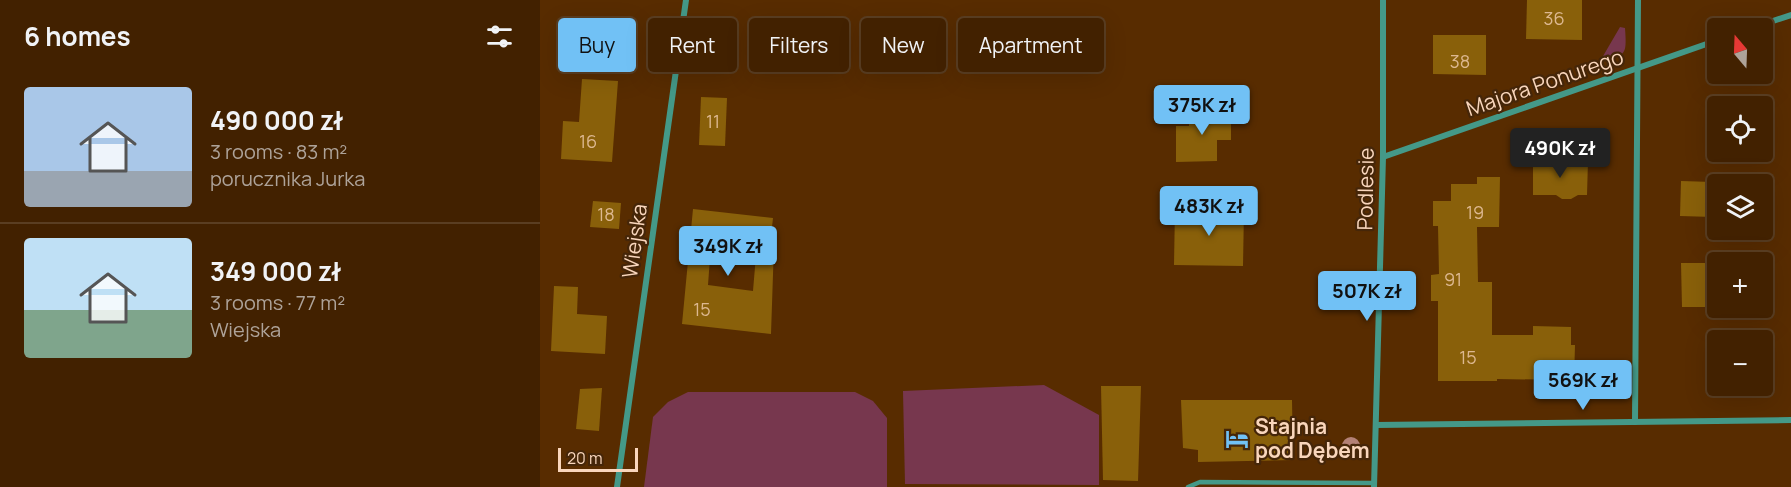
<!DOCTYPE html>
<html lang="en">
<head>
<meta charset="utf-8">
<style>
	:root { --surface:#422100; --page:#49290a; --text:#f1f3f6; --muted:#aea399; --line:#5a3e22; --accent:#71c1f5 }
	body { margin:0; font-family:Manrope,sans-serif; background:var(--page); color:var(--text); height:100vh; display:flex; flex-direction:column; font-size:22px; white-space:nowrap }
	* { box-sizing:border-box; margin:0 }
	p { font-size:20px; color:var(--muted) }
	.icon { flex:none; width:33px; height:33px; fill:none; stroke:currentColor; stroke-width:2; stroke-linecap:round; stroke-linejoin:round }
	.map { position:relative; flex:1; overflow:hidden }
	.sheet { display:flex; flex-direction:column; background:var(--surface); width:540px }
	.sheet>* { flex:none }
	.banner { position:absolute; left:18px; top:18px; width:570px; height:54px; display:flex; gap:12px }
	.needle { width:39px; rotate:341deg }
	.buttons { position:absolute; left:1167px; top:18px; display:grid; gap:12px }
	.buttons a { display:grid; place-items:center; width:66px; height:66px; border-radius:6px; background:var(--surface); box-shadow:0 6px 24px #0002,0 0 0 2px var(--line); font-size:30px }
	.scale { position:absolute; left:18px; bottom:15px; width:80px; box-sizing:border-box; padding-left:6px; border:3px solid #f9d6bc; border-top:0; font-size:16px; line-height:21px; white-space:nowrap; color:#f9d6bc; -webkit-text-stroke:4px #452609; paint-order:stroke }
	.price { position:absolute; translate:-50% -51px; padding:0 14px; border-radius:6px; background:var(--accent); color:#111; font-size:20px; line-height:39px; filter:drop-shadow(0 2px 3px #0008) }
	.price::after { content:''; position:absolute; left:50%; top:36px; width:18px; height:14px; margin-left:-9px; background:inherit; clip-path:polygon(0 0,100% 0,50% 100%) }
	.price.on { background:#222; color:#fff }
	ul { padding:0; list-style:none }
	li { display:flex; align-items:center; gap:18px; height:150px; padding:0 24px }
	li+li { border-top:2px solid var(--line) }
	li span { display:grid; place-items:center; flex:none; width:168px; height:120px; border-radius:6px; color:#555 }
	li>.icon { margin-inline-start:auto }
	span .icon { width:72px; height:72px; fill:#fffc; stroke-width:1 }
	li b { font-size:26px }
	h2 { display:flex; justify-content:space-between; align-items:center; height:72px; padding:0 24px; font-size:26px }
	.pill { padding:0 21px; border-radius:6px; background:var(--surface); box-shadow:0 6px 24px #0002,0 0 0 2px var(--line); font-size:21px; line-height:54px }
	.pill.on { background:var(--accent); color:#111 }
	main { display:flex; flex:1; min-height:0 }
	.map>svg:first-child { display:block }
	.green { fill:#77374e }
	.building { fill:#89600a }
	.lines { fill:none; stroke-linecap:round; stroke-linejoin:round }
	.service { stroke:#498; stroke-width:4.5 }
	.minor { stroke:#498; stroke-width:6 }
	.tree { fill:#b38176 }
	.labels { text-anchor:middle; stroke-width:4.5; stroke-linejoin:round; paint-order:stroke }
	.number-label { font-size:18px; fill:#ddb890 }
	.street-label { font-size:21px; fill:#f9d6bc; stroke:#452609 }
	.poi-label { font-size:21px; font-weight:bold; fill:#f9d6bc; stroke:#452609; text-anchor:start }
</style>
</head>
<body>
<main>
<section class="sheet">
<h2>6 homes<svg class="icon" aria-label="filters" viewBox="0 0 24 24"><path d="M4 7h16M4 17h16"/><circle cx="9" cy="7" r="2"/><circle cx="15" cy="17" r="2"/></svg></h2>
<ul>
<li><span style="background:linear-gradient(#a9c7e8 70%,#9aa5b1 0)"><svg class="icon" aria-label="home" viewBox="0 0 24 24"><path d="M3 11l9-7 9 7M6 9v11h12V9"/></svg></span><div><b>490 000 zł</b><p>3 rooms · 83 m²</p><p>porucznika Jurka</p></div></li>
<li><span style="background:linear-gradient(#bfe0f5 60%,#7fa58c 0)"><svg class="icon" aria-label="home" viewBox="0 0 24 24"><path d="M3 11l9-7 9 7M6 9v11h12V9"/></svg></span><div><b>349 000 zł</b><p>3 rooms · 77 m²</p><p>Wiejska</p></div></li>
</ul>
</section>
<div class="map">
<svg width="1251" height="487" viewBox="0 0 1251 487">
	<rect width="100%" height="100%" fill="#582c00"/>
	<g class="green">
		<path d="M1080,27L1085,28C1087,57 1086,54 1059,63Z"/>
		<path d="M504,385L559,415V485L365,484L363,391Z"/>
		<path d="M148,392H315L333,401L347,418V487H104L113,417L128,402Z"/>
	</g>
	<g class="building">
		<path d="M987,0H1042V40L986,39Z"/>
		<path d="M893,35H946V75L893,74Z"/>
		<path d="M42,79L78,81L72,162L21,159L23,121L39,122Z"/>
		<path d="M161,97L187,98L185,146L159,145Z"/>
		<path d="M649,112H691V140H677V161L636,162V126H649Z"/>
		<path d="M993,161H1048L1047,195H1038L1031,199H1022L1016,195H993Z"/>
		<path d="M937,177H960L959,227H937L938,282H952V335H993V326L1031,327V345H1035L1034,380L957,379V381H898V301H891V275L899,274L898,226H893V201H911V184H937Z"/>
		<path d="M1141,181L1173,182V217L1140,216Z"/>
		<path d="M53,201L81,203L79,229L50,227Z"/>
		<path d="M635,208L704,209L703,266L634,265Z"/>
		<path d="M153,209L233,218L231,236L172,231L168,285L213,291L217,243L234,245L231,334L142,324Z"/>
		<path d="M1141,263H1178V307H1142Z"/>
		<path d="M14,286L38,287L37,314L67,316L65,354L11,351Z"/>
		<path d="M561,386H601L598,481L563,480Z"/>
		<path d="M62,388L59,431L36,429L40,389Z"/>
		<path d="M641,400H752L753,460L658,462V450L643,448Z"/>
	</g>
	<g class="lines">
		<path class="service" d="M648,487L660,482L834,483"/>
		<g class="minor">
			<path d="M1212,28L1251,15"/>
			<path d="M843,157L1178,40"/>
			<path d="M1095,422L1098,0"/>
			<path d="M836,425L1251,420"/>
			<path d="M77,487L146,0"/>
			<path d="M834,487L843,157V0"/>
		</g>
	</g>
	<circle class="tree" cx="811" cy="446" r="9"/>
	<defs>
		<g id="hotel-bare" transform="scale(1.8)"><path d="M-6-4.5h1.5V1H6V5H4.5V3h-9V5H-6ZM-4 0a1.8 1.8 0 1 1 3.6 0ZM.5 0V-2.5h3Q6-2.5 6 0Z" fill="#71c1f5" stroke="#452609" stroke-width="2.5" paint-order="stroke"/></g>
	</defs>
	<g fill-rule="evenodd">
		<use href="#hotel-bare" x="697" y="439"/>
	</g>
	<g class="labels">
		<g class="number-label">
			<text x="1014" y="25">36</text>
			<text x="920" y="68">38</text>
			<text x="173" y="128">11</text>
			<text x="48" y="148">16</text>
			<text x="935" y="219">19</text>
			<text x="66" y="221">18</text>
			<text x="913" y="286">91</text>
			<text x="162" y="316">15</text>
			<text x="928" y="364">15</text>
		</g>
		<g class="street-label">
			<text transform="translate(1005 83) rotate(-19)" y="7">Majora Ponurego</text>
			<text transform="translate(826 189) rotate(-89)" y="7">Podlesie</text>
			<text transform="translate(95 241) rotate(-82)" y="7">Wiejska</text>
		</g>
		<g class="poi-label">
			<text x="715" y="434">Stajnia<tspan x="715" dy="24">pod Dębem</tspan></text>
		</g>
	</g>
</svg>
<div class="buttons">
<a><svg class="needle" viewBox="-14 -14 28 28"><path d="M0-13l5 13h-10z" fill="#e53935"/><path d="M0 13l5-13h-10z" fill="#aea399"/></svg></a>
<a><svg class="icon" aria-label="locate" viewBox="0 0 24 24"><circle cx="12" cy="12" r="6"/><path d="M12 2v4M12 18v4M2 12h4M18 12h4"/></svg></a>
<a><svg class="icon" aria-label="layers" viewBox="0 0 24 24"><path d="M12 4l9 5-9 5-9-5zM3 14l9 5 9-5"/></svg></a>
<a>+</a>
<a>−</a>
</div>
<div class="scale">20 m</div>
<b class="price" style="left:662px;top:136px">375K zł</b>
<b class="price on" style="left:1020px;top:179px">490K zł</b>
<b class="price" style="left:669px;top:237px">483K zł</b>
<b class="price" style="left:188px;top:277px">349K zł</b>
<b class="price" style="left:827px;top:322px">507K zł</b>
<b class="price" style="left:1043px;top:411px">569K zł</b>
<div class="banner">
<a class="pill on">Buy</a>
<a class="pill">Rent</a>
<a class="pill">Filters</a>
<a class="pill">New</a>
<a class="pill">Apartment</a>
</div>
</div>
</main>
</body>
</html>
